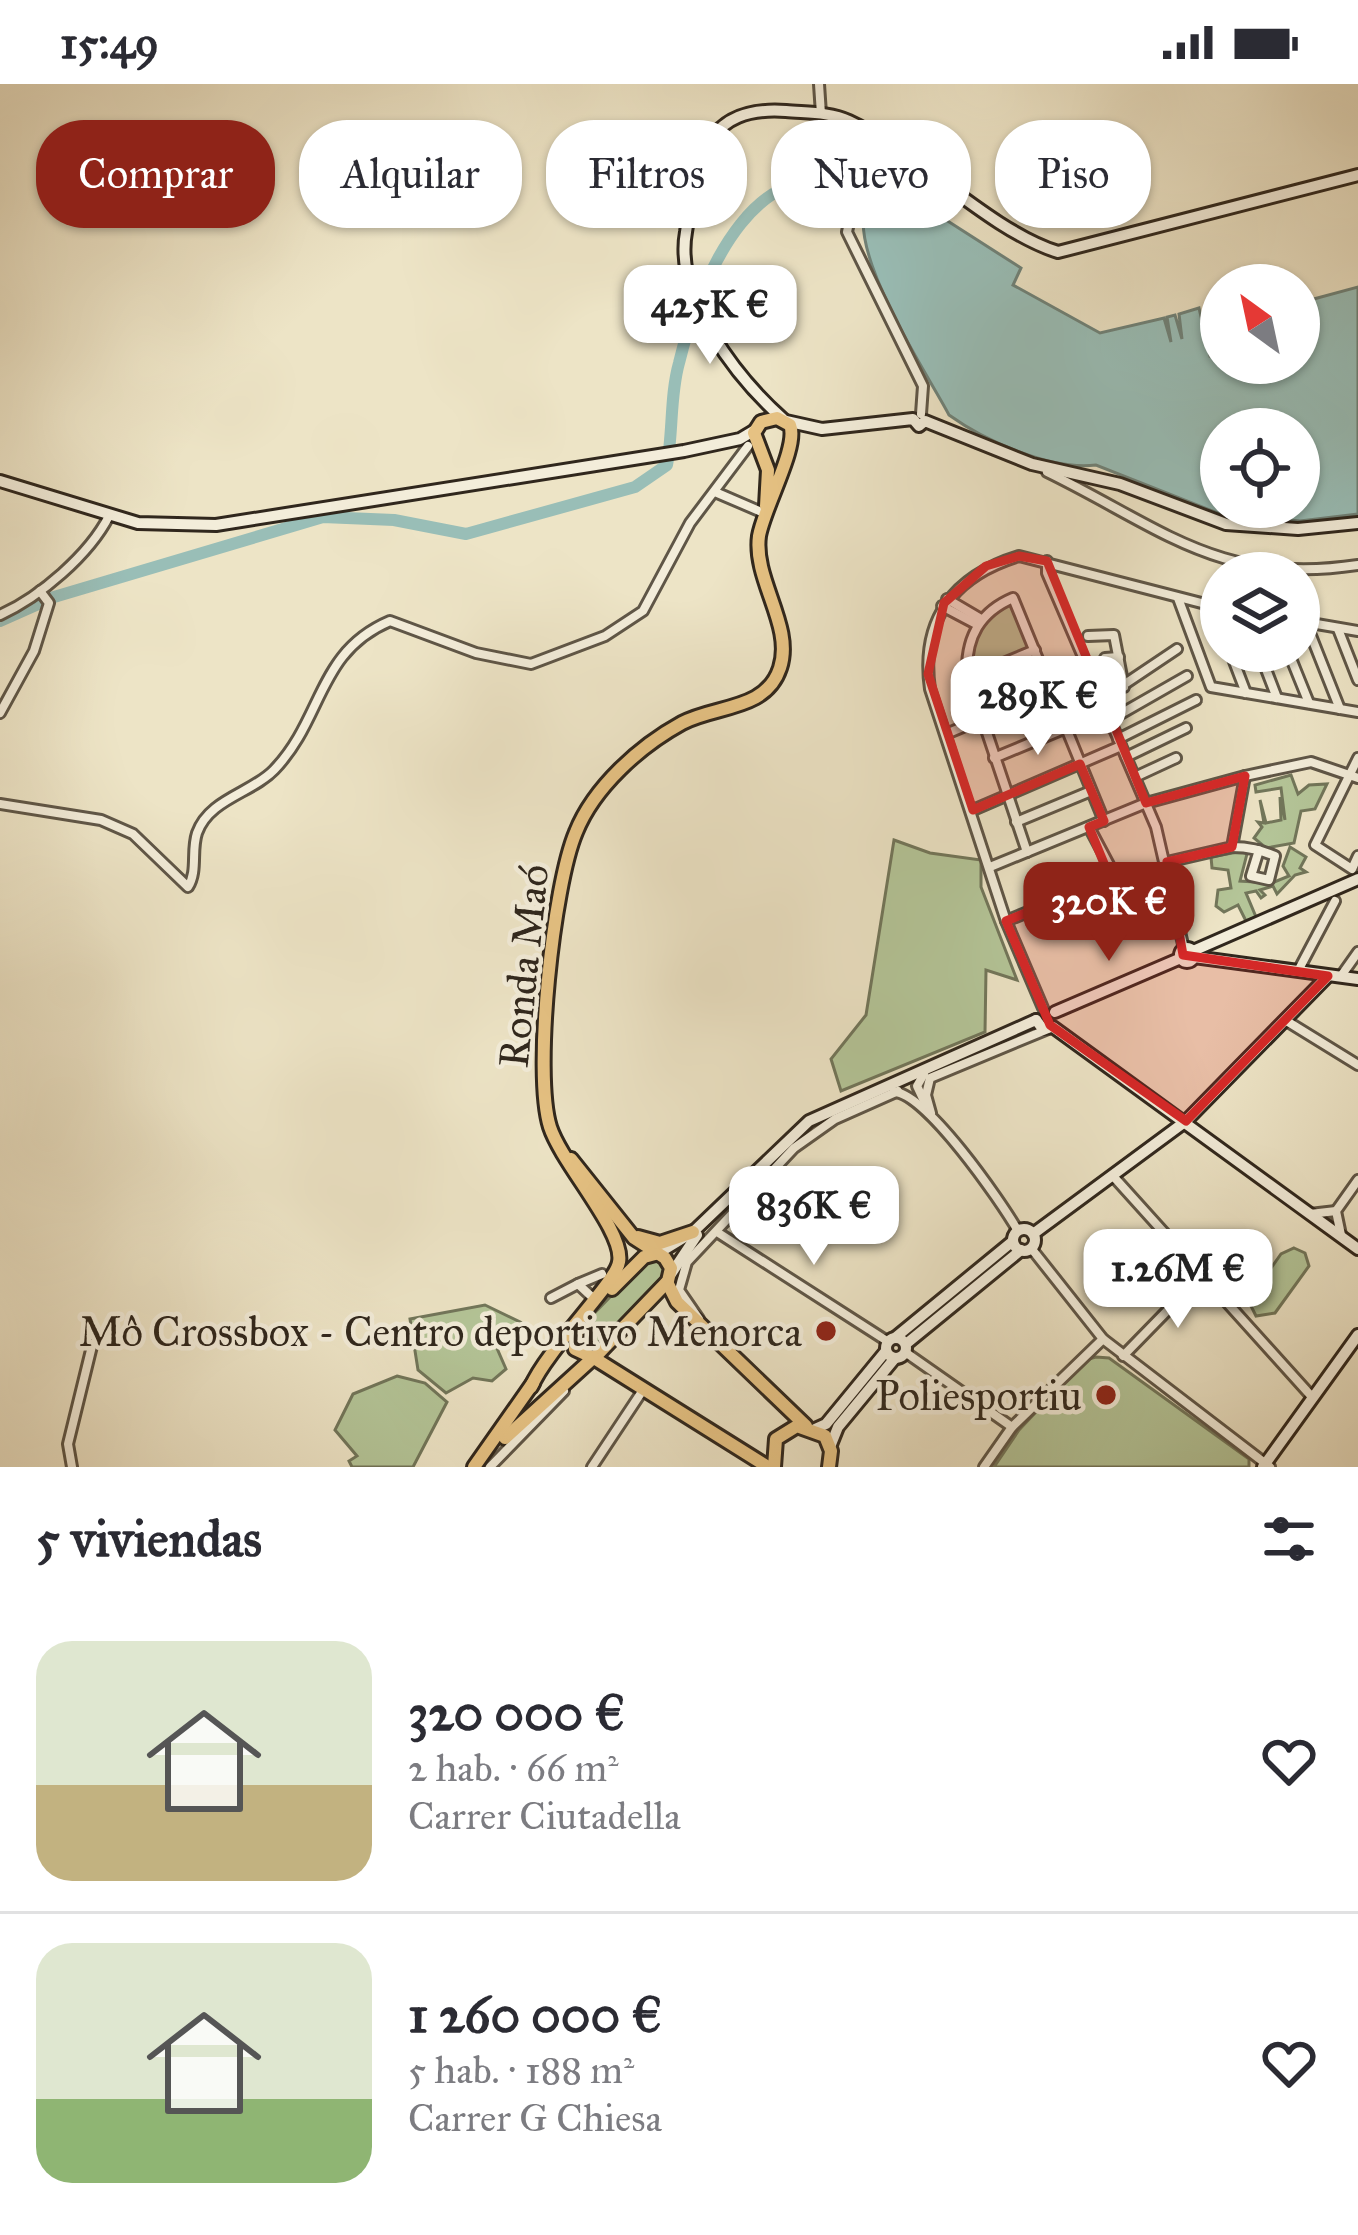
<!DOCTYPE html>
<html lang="es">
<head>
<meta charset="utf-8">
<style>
	:root { --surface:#fff; --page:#f7f7f7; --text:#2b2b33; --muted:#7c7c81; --line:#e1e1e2; --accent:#8f2418 }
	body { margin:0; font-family:"IM FELL Great Primer",serif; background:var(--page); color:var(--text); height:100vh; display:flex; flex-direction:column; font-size:45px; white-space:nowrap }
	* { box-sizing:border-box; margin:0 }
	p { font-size:39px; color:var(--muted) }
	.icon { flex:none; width:66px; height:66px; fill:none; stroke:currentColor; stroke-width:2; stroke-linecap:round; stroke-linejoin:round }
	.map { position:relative; height:1383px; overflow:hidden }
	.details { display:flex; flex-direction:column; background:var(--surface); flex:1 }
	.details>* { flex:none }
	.top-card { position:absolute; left:36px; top:36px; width:1287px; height:108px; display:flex; gap:24px }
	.needle { width:78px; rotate:327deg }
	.controls { position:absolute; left:1200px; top:180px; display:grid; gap:24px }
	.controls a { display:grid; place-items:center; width:120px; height:120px; border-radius:50%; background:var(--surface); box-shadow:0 3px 9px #0004; font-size:60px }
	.price { position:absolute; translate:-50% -102px; padding:0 27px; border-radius:24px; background:#fff; color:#222; font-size:39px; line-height:78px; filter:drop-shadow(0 3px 6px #0008) }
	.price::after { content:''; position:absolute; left:50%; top:72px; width:36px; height:27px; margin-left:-18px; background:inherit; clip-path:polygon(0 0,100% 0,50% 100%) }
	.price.on { background:var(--accent); color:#fff }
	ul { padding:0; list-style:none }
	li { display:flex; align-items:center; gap:36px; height:300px; padding:0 36px }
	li+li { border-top:3px solid var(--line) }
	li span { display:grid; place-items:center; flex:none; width:336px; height:240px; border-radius:36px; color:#555 }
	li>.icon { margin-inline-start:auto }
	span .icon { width:144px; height:144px; fill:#fffc; stroke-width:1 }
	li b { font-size:51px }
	h2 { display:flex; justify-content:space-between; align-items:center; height:144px; padding:0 36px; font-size:51px }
	.tag { padding:0 42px; border-radius:48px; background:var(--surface); box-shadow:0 3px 9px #0004; font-size:42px; line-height:108px }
	.tag.on { background:var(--accent); color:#fff }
	.status { display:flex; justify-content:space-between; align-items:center; height:84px; padding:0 60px; background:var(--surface); direction:ltr }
	.status svg { height:33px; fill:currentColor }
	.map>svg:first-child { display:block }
	.green { fill:#b4c598; stroke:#72765a; stroke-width:3 }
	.water { fill:#99beb7; stroke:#6f8279; stroke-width:3; fill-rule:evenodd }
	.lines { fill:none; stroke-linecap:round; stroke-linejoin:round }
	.river { stroke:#99beb7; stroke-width:12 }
	.street-casing { stroke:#5f5647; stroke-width:14 }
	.secondary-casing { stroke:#30271d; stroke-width:16 }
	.primary-casing { stroke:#30271d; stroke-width:18 }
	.street { stroke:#f3edda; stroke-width:8 }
	.secondary { stroke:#f3edda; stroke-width:10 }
	.primary { stroke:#e6c283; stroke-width:12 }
	.marked { fill:#d62828; fill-opacity:0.2; stroke:#d62828; stroke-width:9; stroke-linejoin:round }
	.poi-dot { fill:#8f2418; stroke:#f3edda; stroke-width:4.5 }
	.labels { text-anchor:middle; stroke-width:9; stroke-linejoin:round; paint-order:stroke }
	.street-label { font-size:42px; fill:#30271d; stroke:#f3edda }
	.poi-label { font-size:42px; fill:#30271d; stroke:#f3edda; text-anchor:end }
</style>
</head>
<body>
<div class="status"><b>15:49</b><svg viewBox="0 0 49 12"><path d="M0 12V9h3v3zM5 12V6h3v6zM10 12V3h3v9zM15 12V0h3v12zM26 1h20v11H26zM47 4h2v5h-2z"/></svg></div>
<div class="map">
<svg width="1358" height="1383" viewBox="0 0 1358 1383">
	<rect width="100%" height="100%" fill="#ede4c6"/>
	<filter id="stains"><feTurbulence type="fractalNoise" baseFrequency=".00167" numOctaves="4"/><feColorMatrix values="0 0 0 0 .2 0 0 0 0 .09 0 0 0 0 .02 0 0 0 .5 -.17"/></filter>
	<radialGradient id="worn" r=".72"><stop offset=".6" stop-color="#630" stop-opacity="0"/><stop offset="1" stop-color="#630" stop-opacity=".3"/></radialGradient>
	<g class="green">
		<path d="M1011,517L1031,565L969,591C973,555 978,535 1011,517Z"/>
		<path d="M1291,691L1298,710L1309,701L1327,700L1315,725L1301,727L1294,759L1266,764L1254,754L1262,743L1258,738L1264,739L1260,716L1266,739L1281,736L1280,713L1285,736L1281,704L1256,708L1255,701Z"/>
		<path d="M894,756L930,769L981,776V803L1017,896L986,886L985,948L841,1007L831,975L866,931Z"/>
		<path d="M1290,763L1306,773L1300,784L1306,788L1295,791L1277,810L1273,802L1260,806L1265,811L1261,814L1256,807L1246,809L1256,833L1246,837L1238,821L1224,828L1216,822L1218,806L1231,804L1228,786L1212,784L1211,773L1248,766L1240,797L1272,799L1289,792L1283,782Z"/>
		<path d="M1294,1164L1305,1169L1309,1182L1275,1229L1256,1232L1249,1218L1252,1211L1281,1170Z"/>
		<path d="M656,1175L665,1183L664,1196L596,1267L579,1262V1245L643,1179Z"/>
		<path d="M485,1221L520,1238L496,1262L506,1285L492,1297L473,1294L446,1309L418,1286L410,1235Z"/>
		<path d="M1096,1273L1109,1274L1249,1375V1383H994L1019,1346L1085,1276Z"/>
		<path d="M397,1292L425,1299L447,1318L413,1383H352L349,1377L357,1372L335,1346L353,1310Z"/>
	</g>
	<path class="water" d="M893,102L1021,184L1013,201L1100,249L1164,234L1171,258L1167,233L1175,231L1182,255L1179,230L1199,224L1210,272L1221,270V279H1299V219L1358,203V430L1300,437L1220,430L1096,381C1052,387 985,357 949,331C927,288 809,114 893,102ZM1221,345H1299V423H1221Z"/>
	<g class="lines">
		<path class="river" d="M0,537L54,513L323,433L394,436L466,450L635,403L667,381C673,348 670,311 679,279C699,195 761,47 867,114"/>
		<g class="street-casing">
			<g id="street">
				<path d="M819,0L821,30"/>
				<path d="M882,77L853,119L847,148L923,302L921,330"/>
				<path d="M1047,388C1162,444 1219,502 1358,481"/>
				<path d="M715,408L764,429"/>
				<path d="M1047,477V489L1156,743L1184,865"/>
				<path d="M1178,514L1211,603L1358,628"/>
				<path d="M947,515L981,535"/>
				<path d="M942,522L978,541"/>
				<path d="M1213,525L1221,544"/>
				<path d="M0,531C40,513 89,471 109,432"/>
				<path d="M1299,537L1358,547"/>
				<path d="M1306,539L1340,625"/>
				<path d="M1338,545L1358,596"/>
				<path d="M1088,552L1114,551L1124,603"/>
				<path d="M1230,567L1246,609"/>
				<path d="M1259,567L1277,614"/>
				<path d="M1288,567L1309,619"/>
				<path d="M1105,574L1119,573"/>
				<path d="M967,594L1035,566"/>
				<path d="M1101,616L1177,565"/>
				<path d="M0,629L34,567L49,519L40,507"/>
				<path d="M1110,636L1187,592"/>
				<path d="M946,650L1090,590"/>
				<path d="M1118,655L1196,616"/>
				<path d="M1126,673L1186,644"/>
				<path d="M994,674L1066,644"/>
				<path d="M1358,674L1315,761L1352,785L1358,772"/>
				<path d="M1135,693L1176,674"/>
				<path d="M0,720L101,736L133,750L188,803C198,787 191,767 197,749C209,715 252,709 274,686C324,634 317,568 390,537L476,569L531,580L605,552L643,527L690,439L748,362"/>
				<path d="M973,726L1121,662"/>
				<path d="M1016,738L1091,707"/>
				<path d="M1232,763C1249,763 1260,766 1275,772L1269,796L1251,792L1259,766"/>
				<path d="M1027,768L967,589C966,553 980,528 1013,514L1104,737"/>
				<path d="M1167,778L1232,763L1245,692"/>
				<path d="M990,783L1146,719L1245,692L1311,678L1358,694"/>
				<path d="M1006,837L1115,792L1089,743"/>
				<path d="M1298,887L1335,817"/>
				<path d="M1341,892L1358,868"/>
				<path d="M1043,924L1006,837L930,605C920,535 954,492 1019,472L1221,524"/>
				<path d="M1285,936L1358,981"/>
				<path d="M924,990L917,1002L925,1019"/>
				<path d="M894,1008C926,1009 1000,1116 1018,1147"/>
				<path d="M931,1029L926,1011L930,994L1048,945"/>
				<path d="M1113,1092L1313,1314"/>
				<path d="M1310,1130L1336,1127"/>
				<path d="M717,1148L887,1257"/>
				<path d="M1341,1151L1336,1127L1358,1096"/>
				<path d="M1031,1164L1103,1255L1270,1383"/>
				<path d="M578,1200L602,1190"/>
				<path d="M551,1214L578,1200L593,1214"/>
				<path d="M699,1235L679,1206L687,1178L794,1064L835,1035L898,1007"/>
				<path d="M905,1268L1012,1343"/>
				<path d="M1123,1272L1201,1192"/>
				<path d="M72,1383L68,1360L92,1262"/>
				<path d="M490,1383L564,1307"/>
				<path d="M592,1383L643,1306"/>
				<path d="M984,1383L1012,1343L1103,1255"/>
			</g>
		</g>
		<g class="secondary-casing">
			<g id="secondary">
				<path d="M783,335C736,293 674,213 686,148C697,78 702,21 786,27C806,29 830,28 849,37C914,67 990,147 1058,168L1358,91"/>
				<path d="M786,337L822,345L913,335L919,342L925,337L1032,380L1120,400L1226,440L1298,445L1358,439"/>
				<path d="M0,397L138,439L216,441L684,367L740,355L755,346"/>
				<circle cx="1187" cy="871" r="7"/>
				<path d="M1193,867L1358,795"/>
				<path d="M1194,873L1358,895"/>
				<path d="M1055,928L1181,874"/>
				<path d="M1036,936L1042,944L1053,943L1358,1165"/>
				<path d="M1186,1037L1328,892"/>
				<circle cx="1024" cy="1156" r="11"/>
				<path d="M1033,1150L1182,1040"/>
				<path d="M657,1170L693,1148L809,1037L1036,936"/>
				<path d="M671,1190L697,1151"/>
				<path d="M896,1253L1013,1157"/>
				<circle cx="896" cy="1264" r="10"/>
				<path d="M906,1260L1021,1166"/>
				<path d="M815,1345L826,1340L886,1267"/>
				<path d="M830,1363L838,1343L895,1274"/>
				<path d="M1263,1383L1358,1251"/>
			</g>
		</g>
		<g class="primary-casing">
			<g id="primary">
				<path d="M571,1075L634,1154L665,1174L671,1184L668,1197L594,1274L575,1265L577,1243"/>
				<path d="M638,1153L660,1159L693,1148"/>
				<path d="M667,1198L677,1218L806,1342"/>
				<path d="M612,1205L644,1173L655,1170"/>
				<path d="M594,1274L768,1383"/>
				<path d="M531,1303C547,1265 616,1199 619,1178C625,1148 562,1080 550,1043C533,989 553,802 576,748C594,703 640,662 682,639C715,621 766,627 780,584C794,542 753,496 759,452C764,423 799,362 790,341L777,334L761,338L754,349L768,386L766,422"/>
				<path d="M505,1354L593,1274"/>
				<path d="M474,1383L533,1299"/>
				<path d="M774,1383L776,1355L797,1342L825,1352L831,1367L829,1383"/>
			</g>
		</g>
		<use href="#street" class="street"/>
		<use href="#secondary" class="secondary"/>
		<use href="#primary" class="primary"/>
	</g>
	<path class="marked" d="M1019,472L1047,477L1146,719L1245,692L1232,763L1167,778L1183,871L1328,892L1186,1037L1050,941L1006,837L1110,794L1089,743L1104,737L1080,680L973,726L928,590L944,519L986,482Z"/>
	<g class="poi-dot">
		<circle cx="826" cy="1247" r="12"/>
		<circle cx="1106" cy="1311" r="12"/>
	</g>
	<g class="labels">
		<g class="street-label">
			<text transform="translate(523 882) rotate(-84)" y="15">Ronda Maó</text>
		</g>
		<g class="poi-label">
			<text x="802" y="1262">Mô Crossbox - Centro deportivo Menorca</text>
			<text x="1082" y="1326">Poliesportiu</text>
		</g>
	</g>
	<rect width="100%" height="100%" filter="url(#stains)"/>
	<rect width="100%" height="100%" fill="url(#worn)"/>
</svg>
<div class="controls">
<a><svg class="needle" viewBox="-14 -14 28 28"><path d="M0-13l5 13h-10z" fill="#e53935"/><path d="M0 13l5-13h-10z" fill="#7c7c81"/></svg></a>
<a><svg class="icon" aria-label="locate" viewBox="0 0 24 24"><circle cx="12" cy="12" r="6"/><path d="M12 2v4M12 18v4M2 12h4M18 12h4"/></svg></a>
<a><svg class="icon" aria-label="layers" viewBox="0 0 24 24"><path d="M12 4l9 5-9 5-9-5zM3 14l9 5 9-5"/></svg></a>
</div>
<b class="price" style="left:710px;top:283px">425K €</b>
<b class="price" style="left:1038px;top:674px">289K €</b>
<b class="price on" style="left:1109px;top:880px">320K €</b>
<b class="price" style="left:814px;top:1184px">836K €</b>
<b class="price" style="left:1178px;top:1247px">1.26M €</b>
<div class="top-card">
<a class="tag on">Comprar</a>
<a class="tag">Alquilar</a>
<a class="tag">Filtros</a>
<a class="tag">Nuevo</a>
<a class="tag">Piso</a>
</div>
</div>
<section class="details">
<h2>5 viviendas<svg class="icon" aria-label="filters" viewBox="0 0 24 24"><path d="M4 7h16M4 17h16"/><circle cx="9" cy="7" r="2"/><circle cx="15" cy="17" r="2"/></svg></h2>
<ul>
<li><span style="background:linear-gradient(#dfe7d0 60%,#c2b280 0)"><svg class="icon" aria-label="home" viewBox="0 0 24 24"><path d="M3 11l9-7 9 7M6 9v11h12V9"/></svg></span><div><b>320 000 €</b><p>2 hab. · 66 m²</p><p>Carrer Ciutadella</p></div><svg class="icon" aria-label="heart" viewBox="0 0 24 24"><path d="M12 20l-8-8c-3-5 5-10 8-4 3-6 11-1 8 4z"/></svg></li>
<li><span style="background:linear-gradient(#dfe7d0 65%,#8fb573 0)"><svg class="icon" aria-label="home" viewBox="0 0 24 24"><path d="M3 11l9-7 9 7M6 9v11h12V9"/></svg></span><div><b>1 260 000 €</b><p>5 hab. · 188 m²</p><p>Carrer G Chiesa</p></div><svg class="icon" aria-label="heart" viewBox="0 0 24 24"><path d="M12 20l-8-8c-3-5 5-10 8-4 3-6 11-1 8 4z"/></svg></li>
</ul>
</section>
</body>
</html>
